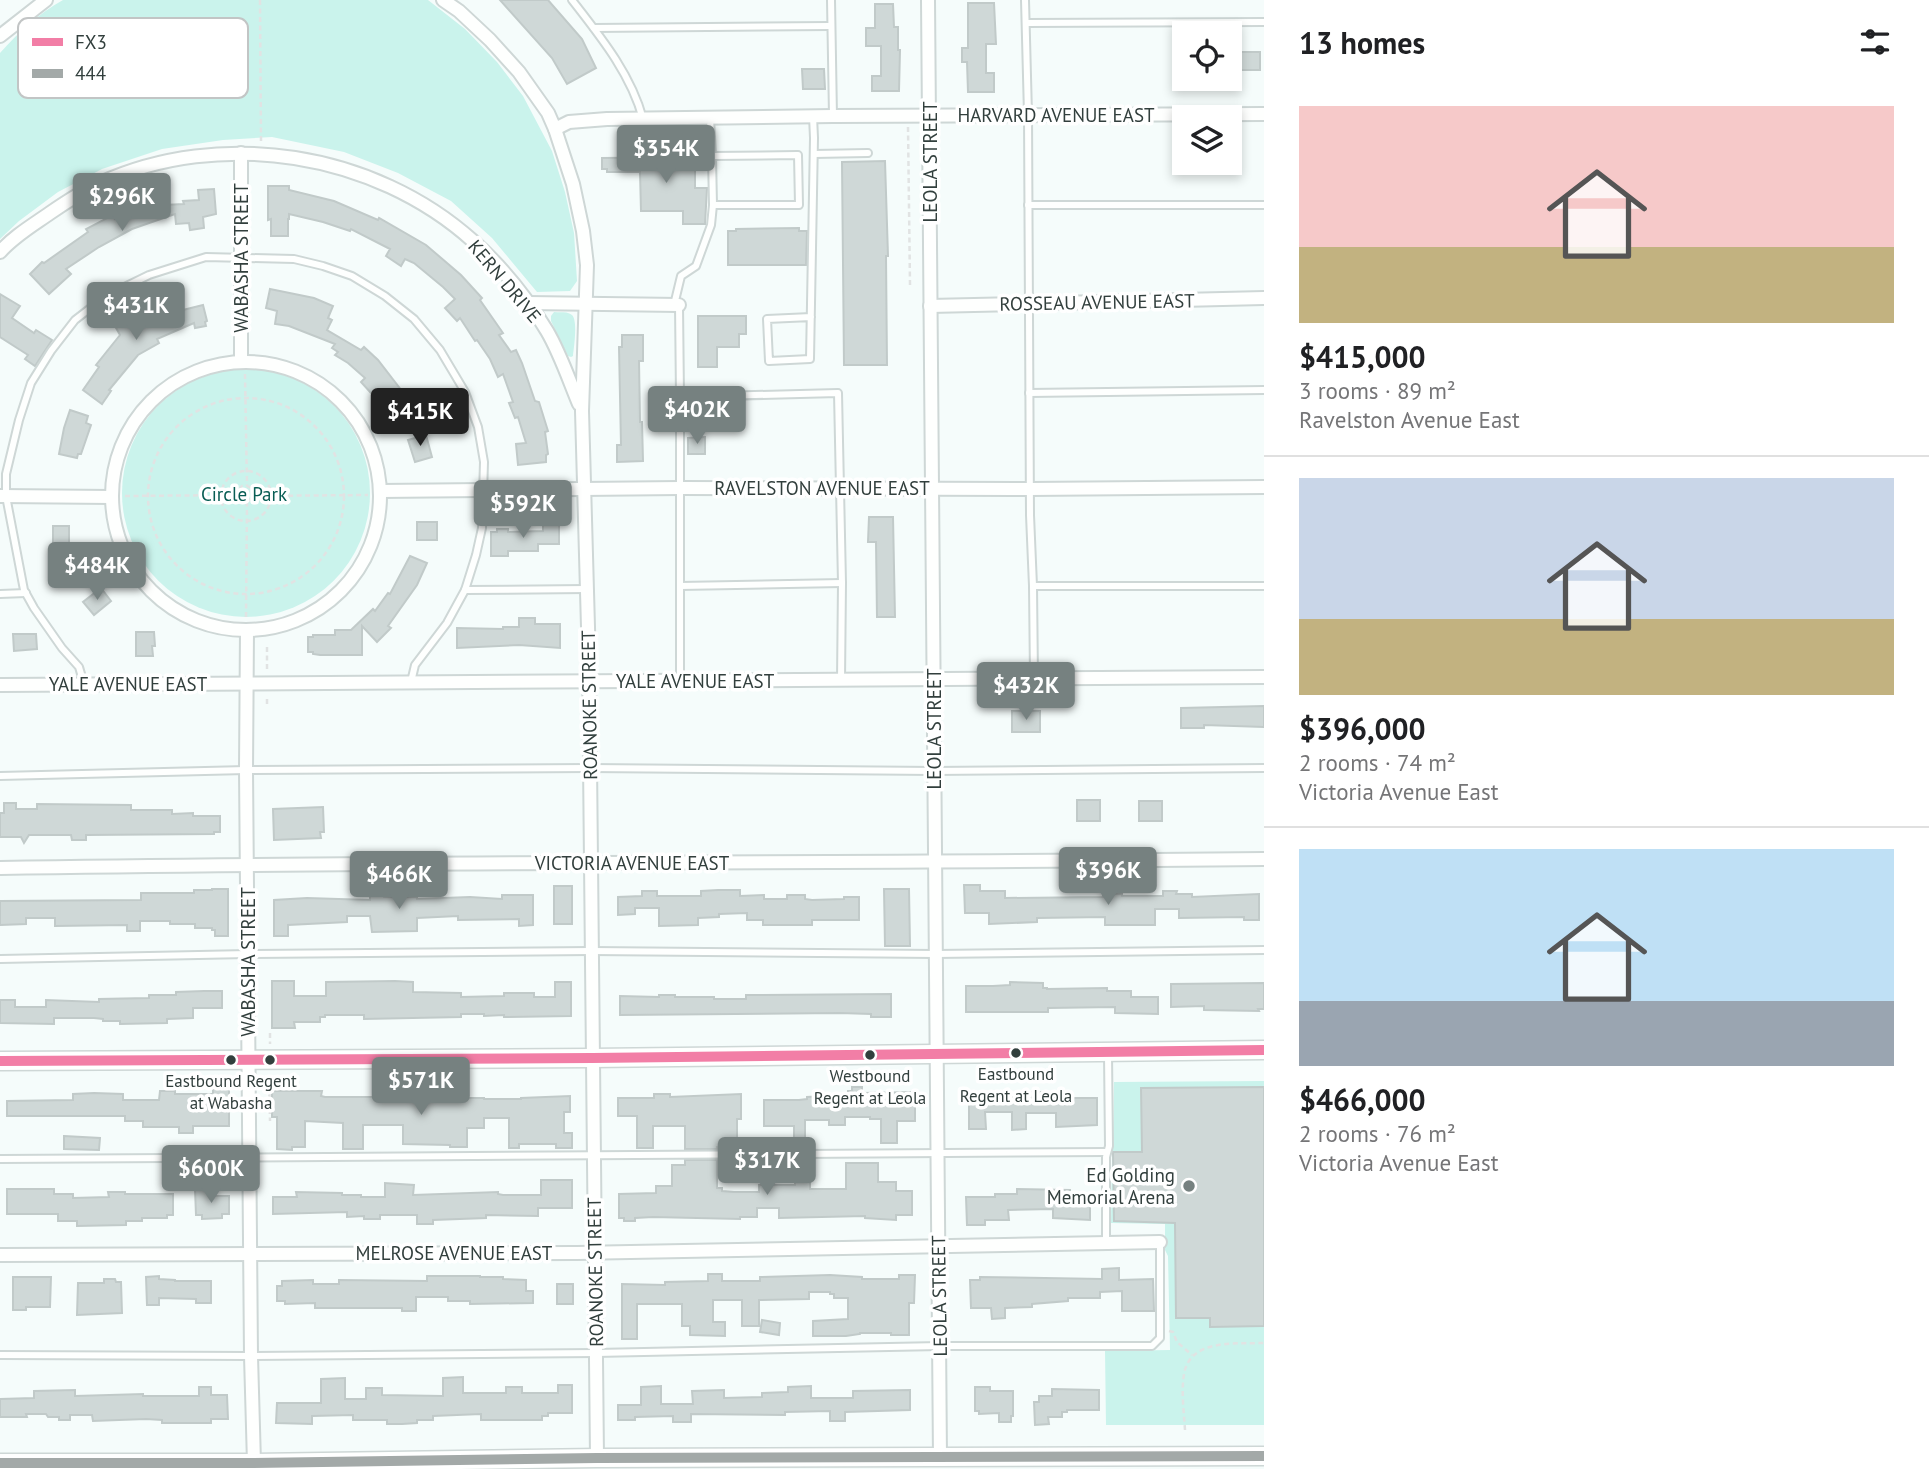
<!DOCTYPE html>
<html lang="en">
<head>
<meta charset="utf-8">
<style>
	:root { --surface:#fff; --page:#f6f6f6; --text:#202124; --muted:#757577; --line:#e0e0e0; --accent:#768180 }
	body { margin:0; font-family:"PT Sans",sans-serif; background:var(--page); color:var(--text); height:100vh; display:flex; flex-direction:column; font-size:26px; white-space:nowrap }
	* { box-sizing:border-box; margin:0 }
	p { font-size:23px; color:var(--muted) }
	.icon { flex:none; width:38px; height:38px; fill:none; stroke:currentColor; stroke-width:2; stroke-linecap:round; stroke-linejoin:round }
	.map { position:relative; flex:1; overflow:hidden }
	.sheet { display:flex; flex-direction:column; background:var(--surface); width:665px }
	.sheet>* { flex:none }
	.fabs { position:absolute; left:1172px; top:21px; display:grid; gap:14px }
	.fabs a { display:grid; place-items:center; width:70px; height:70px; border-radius:0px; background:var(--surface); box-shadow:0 4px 10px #0003; font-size:35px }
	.price { position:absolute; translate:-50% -60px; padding:0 16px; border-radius:7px; background:var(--accent); color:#fff; font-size:23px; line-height:46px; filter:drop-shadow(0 2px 4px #0008) }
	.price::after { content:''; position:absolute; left:50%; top:42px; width:21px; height:16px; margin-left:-10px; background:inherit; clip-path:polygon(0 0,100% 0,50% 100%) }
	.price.current { background:#222; color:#fff }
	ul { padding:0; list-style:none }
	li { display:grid; align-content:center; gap:14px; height:371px; padding:0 35px }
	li+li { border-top:2px solid var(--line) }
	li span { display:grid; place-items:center; height:217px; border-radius:0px; color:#555 }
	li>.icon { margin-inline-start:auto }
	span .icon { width:126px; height:126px; fill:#fffc; stroke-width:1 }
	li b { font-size:30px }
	h2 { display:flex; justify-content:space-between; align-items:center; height:84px; padding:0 35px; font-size:30px }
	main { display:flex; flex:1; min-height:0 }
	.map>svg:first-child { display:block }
	.green { fill:#caf3ec }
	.building { fill:#cfd8d7; stroke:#c1cac9; stroke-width:2 }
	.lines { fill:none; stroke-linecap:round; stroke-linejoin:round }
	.lane-casing { stroke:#ced7d6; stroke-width:10 }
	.street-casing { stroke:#ced7d6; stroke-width:16 }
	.secondary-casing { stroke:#ced7d6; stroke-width:21 }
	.path { stroke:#e1e3e3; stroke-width:2.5; stroke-dasharray:5 3.5; stroke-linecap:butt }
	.lane { stroke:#fefffe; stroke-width:6 }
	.street { stroke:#fefffe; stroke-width:12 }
	.secondary { stroke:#fefffe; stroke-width:18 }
	.bus-1-casing { stroke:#fff; stroke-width:16 }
	.bus-2-casing { stroke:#fff; stroke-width:16 }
	.bus-1 { stroke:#f27ea6; stroke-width:10 }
	.bus-2 { stroke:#a3a9a8; stroke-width:10 }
	.bus-dot { fill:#323f3d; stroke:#fff; stroke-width:2.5 }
	.poi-dot { fill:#768180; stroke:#fff; stroke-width:2.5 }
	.labels { text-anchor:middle; stroke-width:7; stroke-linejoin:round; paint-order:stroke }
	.bus-label { font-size:17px; fill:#323f3d; stroke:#fff }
	.street-label { font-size:19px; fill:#323f3d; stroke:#fff }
	.park-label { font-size:19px; fill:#085d54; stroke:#fff }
	.poi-label { font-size:19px; fill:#323f3d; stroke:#fff; text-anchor:end }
	.key { fill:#fff; stroke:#c2c5c5; stroke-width:2 }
	.key-label { font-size:19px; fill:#323f3d }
</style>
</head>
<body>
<main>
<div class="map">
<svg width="1264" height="1469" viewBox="0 0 1264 1469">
	<rect width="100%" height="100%" fill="#f5fcfb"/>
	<g class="green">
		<path d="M63,0H428L465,29L497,62L523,96L552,151L565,192L574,233L577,281L570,291L537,292L492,238L451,201L398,173L344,152L272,137L223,140L162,149L102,169L58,192L19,221L0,239V53C18,33 39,13 63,0Z"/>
		<path d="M554,312C560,313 567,311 572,315C578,321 574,347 573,356L571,357L568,356L551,321V316Z"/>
		<circle cx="246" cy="493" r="124"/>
		<path d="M1264,1081V1425H1106L1105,1351L1170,1350L1168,1256L1165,1250V1224L1111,1223C1111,1176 1114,1129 1114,1082Z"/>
	</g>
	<g class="building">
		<path d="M500,0H548L582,39L596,68L567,84L552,58Z"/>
		<path d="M968,3H994L996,44H986V73H994V92H968L967,62H962V48H968Z"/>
		<path d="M875,4H893L894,27H898V50H900L899,91H872V76H881V46H866V28H875Z"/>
		<rect x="1237" y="52" width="23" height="18"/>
		<path d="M802,69H824L825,89H803Z"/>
		<path d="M695,157V188H707L705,224H683V211H641L640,172H607V169H602V158Z"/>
		<path d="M885,161L888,256H886L887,365H844L842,162Z"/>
		<path d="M268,186H289V190L334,201L378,220L379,218L426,245L461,275L482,298L480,300L503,333L499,335L511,352L516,350L522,363L535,401L539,402L548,431L545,432L548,454L546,455V462L518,465L516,444L526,443L518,417L515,418L509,403L513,402L503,374L498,377L490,359L477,340L475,341L460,318L457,321L445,308L455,299L443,287L414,263L405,259L401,266L386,256L390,249L351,229L350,231L323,222L289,214V219H288V236H271V219L268,220Z"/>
		<path d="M214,189L216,214L203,217L204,228L190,230L189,223L176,224L175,214L132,229L99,247L66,269L71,274L49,294L30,274L42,262L44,263L88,232L86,229L113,215L115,219L134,213L132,209L137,208L135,202L146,198L148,203L161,199L163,205L184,204L183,201L199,200L198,190Z"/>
		<path d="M799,228V231H807L806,265H728V231H736V229Z"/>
		<path d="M270,289L314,298L333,306L328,318L332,320L327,330L361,350L364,347L378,360L405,395L402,397L413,418L394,428L387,415L390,413L376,391L371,393L361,382L365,378L348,363L335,355L338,352L332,348L335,344L289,326L275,324L277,311L266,308Z"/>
		<path d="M0,294L20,306L12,318L34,333L36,330L52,340L35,366L25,359L28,355L0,337Z"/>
		<path d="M133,297L147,323L171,313L203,305L207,321L205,322L206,326L195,328L194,323L157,339L159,343L138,355L109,390L111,391L102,404L83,390L99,367L96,365L120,335L115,326L120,323L112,308Z"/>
		<path d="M698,316H746V334H739V347H717V367H698Z"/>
		<path d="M622,335H643V361H639L640,422H642L643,461L617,462V445H621L619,347H622Z"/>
		<path d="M70,410L88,416L86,423L91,425L81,454H78L77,458L59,454L64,428Z"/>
		<path d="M426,435L432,457L415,462L408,440Z"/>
		<path d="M705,437V454H688V438Z"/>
		<path d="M869,517H893L895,617H877L876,542H868Z"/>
		<rect x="417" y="522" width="20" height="18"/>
		<path d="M543,525H559V544H538V551H508V556H491V532H497V529H508V532L543,531Z"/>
		<path d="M53,526H69V547L53,548Z"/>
		<path d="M410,556L427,563L417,585L388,626L391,628L377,642L362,626V655H320L313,654V652H308V637H313V635H335V630H351L373,609L375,611L388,593L390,594Z"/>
		<path d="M81,559L88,574L69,583L62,569Z"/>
		<path d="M101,588L111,601L94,615L83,602Z"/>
		<path d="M519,618H535V624H560V648L519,645L457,648V628L503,629V627H519Z"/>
		<path d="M136,632H154L155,646H152L153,656H136Z"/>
		<path d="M13,634H36L37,649L14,651Z"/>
		<path d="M1264,706V727L1204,725V728H1181V708Z"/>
		<rect x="1012" y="711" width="28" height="21"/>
		<rect x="1077" y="800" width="23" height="21"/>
		<rect x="1139" y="801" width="23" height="20"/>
		<path d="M4,803H16V809H37V804L131,805V810H172V814L193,813V816H220V832H214V834L86,835V840H72L71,835H29L24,843L21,837H0V813H4Z"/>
		<path d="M323,807L324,832H320L321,838L274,840L273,809Z"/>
		<path d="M964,885H980V891H1005V898L1103,897V894H1122V896H1163V891H1177L1176,894H1192V897L1259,894V920H1244V917L1179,918V909H1155V925H1105V917L1037,918V922L989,924V913H965Z"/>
		<rect x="554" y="886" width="18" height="38"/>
		<path d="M212,889H228V936H215V930H212V928H195V924H170V921H140V931H127V925L55,926V918H26V924L0,925V901L141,900V893H194V890H212Z"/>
		<path d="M884,889H909L910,946H885Z"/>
		<path d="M718,890H740V896L764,895V899H787V895H805V899L812,900L844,899V897H859V920H812V925H763V920H747V913L719,914V917L698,918V925L659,926V908H635V914L618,915V897L642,896V891H657V896H701V891Z"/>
		<path d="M370,894H382L384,897H417V899L470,897L502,899V895H533V925L519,926V919L458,920V916L417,918V931L372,932L370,916H347V922L288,925V936H274V900L307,898L370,900Z"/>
		<path d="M272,981H294V996H326V982L395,981L413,982V992L461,993V997L504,996V993H534V997H555V982H571V1016L504,1017V1015L484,1016V1014H461V1017L364,1019V1015H325V1017H320V1022H294L295,1028H272Z"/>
		<path d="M1010,982L1043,983V988H1047V989L1107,988V991H1131V997H1158V1014L1115,1013V1007L1048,1008V1012H966V986H993L1010,985Z"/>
		<path d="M1264,983V1009H1258L1259,1011L1204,1010V1006L1171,1007V984Z"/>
		<path d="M204,991H222V1008H193V1018L167,1019V1023L120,1024V1021H103V1019L94,1018H54V1024L0,1023V1000H15V1007H46V1000L99,1002V999L149,998V995H176V992Z"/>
		<path d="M891,994V1017H871V1014L840,1013L620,1015V996L659,997V995H675V997H714V999H746V995Z"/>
		<path d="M213,1087H229V1126H193V1133H179V1127H143V1121H125V1116H7V1101L73,1100V1094L94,1093L123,1094V1100H159L160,1091H175V1094H213Z"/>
		<path d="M852,1087H862V1093L915,1092V1121H897V1143H881V1119H870V1117H845V1125H829V1120H805V1145H794V1126H764V1100H799L807,1099V1097L848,1095V1091H852Z"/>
		<path d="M1264,1087V1326L1210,1327V1318H1176L1175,1223L1114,1221L1113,1152H1142L1141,1088Z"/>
		<path d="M272,1091H322L321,1096L325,1097H400V1092H460V1096H466V1098H484V1099H521V1098L570,1096V1112H564V1133H572V1148H556V1144H519V1148H509V1118H484V1128H467V1147H450V1145L403,1144V1125H363V1149H343V1123L305,1121V1147H292V1150L277,1149V1117H272Z"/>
		<path d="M989,1092H1007V1094H1031V1092H1048V1098H1097V1125L1056,1127V1113H1026V1129L1012,1130V1112H985L986,1129H969V1095H989Z"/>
		<path d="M654,1094H670V1097L741,1094V1119H737V1146L717,1147V1149H685V1126H653V1148H637V1116H618V1098H654Z"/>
		<path d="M64,1136L100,1138L99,1150L64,1149Z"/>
		<path d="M685,1160H717V1188H722V1191L734,1192H759V1185H795V1180H810V1189H846V1163H878V1182H896V1191H912V1215H896V1220L865,1218V1216L779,1218V1208H757V1217H740V1219L653,1217L635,1218V1221H624V1218H619V1194L656,1193V1186H672V1165H685Z"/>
		<path d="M541,1180H572V1208H538V1216L486,1215V1218L433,1220V1224H417V1215H380V1219H364V1216L347,1217V1212L273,1214V1197H297L296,1192L342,1193V1195H361V1197H385V1183L414,1185L413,1195L498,1192V1194L503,1195H541Z"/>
		<path d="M7,1189H54V1194H73V1198L109,1197L108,1192H125V1194H173V1215H167V1218H142V1221H126V1225L77,1226V1221H58V1214H7Z"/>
		<path d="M195,1189H209L210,1196H229V1214H222V1218L202,1219V1215H196Z"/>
		<path d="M1017,1189L1070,1190V1197H1090V1220L1053,1218V1209L1008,1210L1009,1220H985V1225H967L966,1197H995V1194H1017Z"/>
		<path d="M1119,1268V1280L1153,1279L1154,1311H1122V1291L1100,1292V1298H1068V1301L1032,1304V1307L1005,1308V1318L992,1319L991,1308H971L970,1280H980V1277L1102,1279V1269Z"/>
		<path d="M708,1274H722V1281H760V1277L830,1275L862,1277V1279H899V1275H915L914,1303H909V1335H891V1333H860V1334L846,1336H813V1321L848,1319V1298H834V1294H830V1292H809V1299L759,1300V1326H742V1300H713V1322H725V1336L690,1335V1326H682V1304H637V1339H622V1284L665,1285V1282L708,1281Z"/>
		<path d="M159,1276V1279L175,1280V1281H211V1303H196V1299L159,1298V1305H147L146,1277Z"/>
		<path d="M427,1276H480V1277H503V1279L526,1280V1291H533V1303L470,1304V1301H448V1297H416V1311H402V1308H315V1303L285,1304V1301H277V1286H282V1281L313,1280V1284H339V1280L427,1281Z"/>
		<path d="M13,1277H51L50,1307H26V1310H13Z"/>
		<path d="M104,1279H115L116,1282H121L122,1313L77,1315L78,1283H104Z"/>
		<rect x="557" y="1284" width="16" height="20"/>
		<path d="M762,1320L780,1323L779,1335L760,1332Z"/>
		<path d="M463,1377V1393H506V1387H522V1393H558V1385H572V1413H548V1416H542V1420H481V1414L433,1416V1420H417V1423L402,1424H387V1420H353V1415L312,1416V1424L276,1423L277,1403H321V1379L345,1378V1399H366V1388H382V1395L443,1396V1378Z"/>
		<path d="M661,1386V1404H693L692,1391L724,1390V1398L762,1397V1393L788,1392V1387L811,1386V1398H853V1391L910,1390V1410L845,1412V1421H830V1411L785,1412V1415L691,1414V1422H673V1416L635,1417V1420H618V1405H641V1387Z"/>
		<path d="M199,1387H211V1395H227L228,1419H211V1423H162V1420L146,1419L93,1421L92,1415H70V1420H59V1417H48L46,1414H26L27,1417H0V1399L34,1398V1391L75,1390V1396L143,1394V1396H199Z"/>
		<path d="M975,1387H990V1391H1013V1416H1011V1422H999V1413L979,1414V1411H975Z"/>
		<path d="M1052,1389L1099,1390V1410H1067V1412H1062V1417H1048L1049,1424L1035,1425L1034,1402H1039V1396H1052Z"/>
	</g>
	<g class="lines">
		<g class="lane-casing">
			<g id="lane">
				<path d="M572,0C600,36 631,74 643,119"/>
				<path d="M831,0L833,116"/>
				<path d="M1025,0L1028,114L1030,515L1033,586L1034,679"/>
				<path d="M1026,23L1264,22"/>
				<path d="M594,28L831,26"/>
				<path d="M710,118L712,156"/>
				<path d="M814,154L868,153"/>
				<path d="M1028,205H1264"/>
				<path d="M674,305L681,276L696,266L711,225L713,205L712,156L798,155L799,205H713"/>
				<path d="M679,305L680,397"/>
				<path d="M811,317L767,319L769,361L810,359L814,138L813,116"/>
				<path d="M1029,393L1264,390"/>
				<path d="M680,586L842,583"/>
				<path d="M1033,586H1264"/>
				<path d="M465,590L587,589"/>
				<path d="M0,594L26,593"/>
				<path d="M680,681V397L838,393L842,583L841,680"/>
				<path d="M84,684L79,667L62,648L34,608L24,590L6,496V474L19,420L31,383L51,351L75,320L106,296L149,275L206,257L294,259L323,266L352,276L385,296L414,319L440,350L465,392L478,427L484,462L482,528L476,555L465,590L447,623L415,665L411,682"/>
				<path d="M0,776L246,770L590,768L934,771L1264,768"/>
				<path d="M0,959L248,954L591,951L936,954L1264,950"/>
				<path d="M0,1159L1106,1152"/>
				<path d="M1106,1243V1157L1109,1146L1108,1054"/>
				<path d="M0,1355L251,1356L596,1353L940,1346H1152L1160,1338V1242"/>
			</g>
		</g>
		<g class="street-casing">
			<g id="street">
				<path d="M443,0L459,11L490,40L519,72L548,113L555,129L573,184L583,231L587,265L582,411L589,663L597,1458"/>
				<path d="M928,0L940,1458"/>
				<path d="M0,36L46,0"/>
				<path d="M555,129L569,122L607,119L833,116L1264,114"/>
				<path d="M241,153V362"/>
				<path d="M0,252C14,236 33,225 50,213C66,202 83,191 100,183C221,128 374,152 473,241C501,266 527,298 547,331C560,353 569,380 579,404"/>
				<path d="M528,303L679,305"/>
				<path d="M930,306L1264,298"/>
				<circle cx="246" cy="496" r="134"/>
				<path d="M380,491L680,488L1030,489L1264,487"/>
				<path d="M0,496L112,497"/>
				<path d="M247,630L246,770L251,1356L254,1463"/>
				<path d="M0,685L1264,677"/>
				<path d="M0,868C421,861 843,864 1264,859"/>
				<path d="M0,1255L577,1253L1160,1242"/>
			</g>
		</g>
		<g class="secondary-casing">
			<g id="secondary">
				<path d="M0,1061L592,1058L1264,1050"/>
				<path d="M0,1463H254L597,1458L1264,1456"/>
			</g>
		</g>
		<g class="path">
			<path d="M260,0L261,141"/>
			<path d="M908,127L910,285"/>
			<path d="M245,374L247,486"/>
			<circle cx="246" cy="496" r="98"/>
			<circle cx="246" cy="496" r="25"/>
			<path d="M125,496L237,495"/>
			<path d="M253,496L251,488L247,486H242L237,493L238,498L245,502L250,500L253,496L368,495"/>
			<path d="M246,617L247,501"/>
			<path d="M267,647V672"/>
			<path d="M267,704V696"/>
			<path d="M270,1033V1044"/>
			<path d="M269,1075L270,1121"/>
			<path d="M1169,1331L1173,1332L1177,1342L1192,1355"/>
			<path d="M1185,1430C1184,1412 1181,1392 1184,1374C1190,1338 1237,1344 1264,1343"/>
		</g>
		<use href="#lane" class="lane"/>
		<use href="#street" class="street"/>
		<use href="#secondary" class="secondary"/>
		<g class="bus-1-casing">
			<path id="bus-1" d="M0,1061L592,1058L1264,1050"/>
		</g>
		<g class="bus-2-casing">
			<path id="bus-2" d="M0,1463H254L597,1458L1264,1456"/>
		</g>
		<use href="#bus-1" class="bus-1"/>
		<use href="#bus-2" class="bus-2"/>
	</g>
	<g class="bus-dot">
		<circle cx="1016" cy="1053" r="6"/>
		<circle cx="870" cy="1055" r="6"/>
		<circle cx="231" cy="1060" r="6"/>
		<circle cx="270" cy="1060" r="6"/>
	</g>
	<circle class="poi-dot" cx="1189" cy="1186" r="7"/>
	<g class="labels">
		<g class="bus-label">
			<text x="1016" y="1080">Eastbound<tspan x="1016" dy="22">Regent at Leola</tspan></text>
			<text x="870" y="1082">Westbound<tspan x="870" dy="22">Regent at Leola</tspan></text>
			<text x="231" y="1087">Eastbound Regent<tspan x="231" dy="22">at Wabasha</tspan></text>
		</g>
		<g class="street-label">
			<text x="1056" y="122">HARVARD AVENUE EAST</text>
			<text transform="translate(930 162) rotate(-90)" y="7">LEOLA STREET</text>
			<text transform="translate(241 258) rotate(-90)" y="7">WABASHA STREET</text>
			<text transform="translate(505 281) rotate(50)" y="7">KERN DRIVE</text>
			<text transform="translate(1097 302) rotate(-1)" y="7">ROSSEAU AVENUE EAST</text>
			<text x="822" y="495">RAVELSTON AVENUE EAST</text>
			<text x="695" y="688">YALE AVENUE EAST</text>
			<text x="128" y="691">YALE AVENUE EAST</text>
			<text transform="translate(589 705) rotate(-91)" y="7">ROANOKE STREET</text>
			<text transform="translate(934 729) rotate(-90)" y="7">LEOLA STREET</text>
			<text x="632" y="870">VICTORIA AVENUE EAST</text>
			<text transform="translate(248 962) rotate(-90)" y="7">WABASHA STREET</text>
			<text x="454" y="1260">MELROSE AVENUE EAST</text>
			<text transform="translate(595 1272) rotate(-91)" y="7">ROANOKE STREET</text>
			<text transform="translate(939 1296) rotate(-91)" y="7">LEOLA STREET</text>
		</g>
		<g class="park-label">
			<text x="244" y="501">Circle Park</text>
		</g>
		<g class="poi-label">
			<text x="1175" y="1182">Ed Golding<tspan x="1175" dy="22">Memorial Arena</tspan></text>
		</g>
	</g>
	<rect x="18" y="18" width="230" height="80" rx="10" class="key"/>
	<rect x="32" y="38" width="31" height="8" fill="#f27ea6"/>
	<rect x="32" y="69" width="31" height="9" fill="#a3a9a8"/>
	<g class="key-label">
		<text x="75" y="49">FX3</text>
		<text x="75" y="80">444</text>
	</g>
</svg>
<div class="fabs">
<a><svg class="icon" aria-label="locate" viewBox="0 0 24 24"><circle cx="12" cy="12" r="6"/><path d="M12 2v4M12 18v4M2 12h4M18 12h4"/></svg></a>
<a><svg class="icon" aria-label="layers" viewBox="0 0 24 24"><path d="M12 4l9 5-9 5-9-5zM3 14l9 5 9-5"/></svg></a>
</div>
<b class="price" style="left:666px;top:185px">$354K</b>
<b class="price" style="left:122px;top:233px">$296K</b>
<b class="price" style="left:136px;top:342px">$431K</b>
<b class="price" style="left:697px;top:446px">$402K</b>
<b class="price current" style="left:420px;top:448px">$415K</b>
<b class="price" style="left:523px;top:540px">$592K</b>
<b class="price" style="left:97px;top:602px">$484K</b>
<b class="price" style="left:1026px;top:722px">$432K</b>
<b class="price" style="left:1108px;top:907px">$396K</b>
<b class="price" style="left:399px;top:911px">$466K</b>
<b class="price" style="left:421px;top:1117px">$571K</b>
<b class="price" style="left:767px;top:1197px">$317K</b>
<b class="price" style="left:211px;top:1205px">$600K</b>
</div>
<section class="sheet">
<h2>13 homes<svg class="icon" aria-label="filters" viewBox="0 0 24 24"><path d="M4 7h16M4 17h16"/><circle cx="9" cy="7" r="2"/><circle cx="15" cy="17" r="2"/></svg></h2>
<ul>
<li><span style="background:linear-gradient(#f6c9c9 65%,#c2b280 0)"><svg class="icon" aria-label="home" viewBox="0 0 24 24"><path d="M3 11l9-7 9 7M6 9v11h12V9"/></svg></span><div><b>$415,000</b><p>3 rooms · 89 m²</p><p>Ravelston Avenue East</p></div></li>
<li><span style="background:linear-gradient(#c9d6e8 65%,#c2b280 0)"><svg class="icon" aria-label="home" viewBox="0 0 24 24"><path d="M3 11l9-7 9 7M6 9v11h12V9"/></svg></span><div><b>$396,000</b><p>2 rooms · 74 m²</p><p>Victoria Avenue East</p></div></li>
<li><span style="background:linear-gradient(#bfe0f5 70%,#9aa5b1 0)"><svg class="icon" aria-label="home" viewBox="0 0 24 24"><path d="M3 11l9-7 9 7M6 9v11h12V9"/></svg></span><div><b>$466,000</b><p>2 rooms · 76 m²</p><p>Victoria Avenue East</p></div></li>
</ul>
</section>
</main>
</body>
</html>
